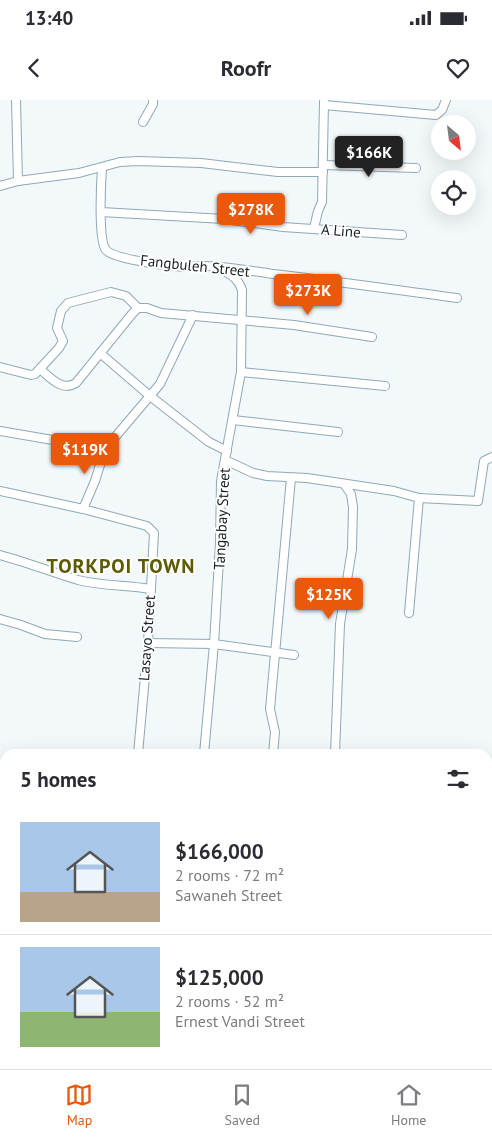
<!DOCTYPE html>
<html lang="en">
<head>
<meta charset="utf-8">
<style>
	:root { --surface:#fff; --page:#f2f2f3; --text:#2b2b33; --muted:#7c7c81; --line:#e1e1e2; --accent:#ea580c }
	body { margin:0; font-family:"PT Sans",sans-serif; background:var(--page); color:var(--text); height:100vh; display:flex; flex-direction:column; font-size:19px; white-space:nowrap }
	* { box-sizing:border-box; margin:0 }
	p { font-size:16px; color:var(--muted) }
	.icon { flex:none; width:28px; height:28px; fill:none; stroke:currentColor; stroke-width:2; stroke-linecap:round; stroke-linejoin:round }
	.map { position:relative; flex:1; overflow:hidden }
	.panel { position:absolute; left:0px; top:649px; width:492px; height:321px; display:flex; flex-direction:column; background:var(--surface); border-radius:15px 15px 0 0; box-shadow:0 5px 20px #0002 }
	.panel>* { flex:none }
	.needle { width:32px; rotate:152deg }
	.controls { position:absolute; left:431px; top:15px; display:grid; gap:10px }
	.controls a { display:grid; place-items:center; width:45px; height:45px; border-radius:50%; background:var(--surface); box-shadow:0 5px 20px #0002; font-size:25px }
	.price { position:absolute; translate:-50% -42px; padding:0 11px; border-radius:5px; background:var(--accent); color:#fff; font-size:16px; line-height:32px; filter:drop-shadow(0 1px 2px #0008) }
	.price::after { content:''; position:absolute; left:50%; top:30px; width:15px; height:11px; margin-left:-8px; background:inherit; clip-path:polygon(0 0,100% 0,50% 100%) }
	.price.active { background:#222; color:#fff }
	ul { padding:0; list-style:none }
	li { display:flex; align-items:center; gap:15px; height:125px; padding:0 20px }
	li+li { border-top:1px solid var(--line) }
	li span { display:grid; place-items:center; flex:none; width:140px; height:100px; border-radius:0px; color:#555 }
	li>.icon { margin-inline-start:auto }
	span .icon { width:60px; height:60px; fill:#fffc; stroke-width:1 }
	li b { font-size:21px }
	h2 { display:flex; justify-content:space-between; align-items:center; height:60px; padding:0 20px; font-size:21px }
	.status { display:flex; justify-content:space-between; align-items:center; height:35px; padding:0 25px; background:var(--surface); direction:ltr }
	.status svg { height:14px; fill:currentColor }
	header { display:flex; justify-content:space-between; align-items:center; height:65px; padding:0 20px; background:var(--surface); font-size:22px; font-weight:700 }
	.menu { display:flex; justify-content:space-around; align-items:center; height:70px; border-top:1px solid var(--line); background:var(--surface); font-size:14px; color:var(--muted) }
	.menu a { display:grid; justify-items:center; gap:2px }
	.menu .active { color:var(--accent) }
	.map>svg:first-child { display:block }
	.lines { fill:none; stroke-linecap:round; stroke-linejoin:round }
	.stream { stroke:#a0a1f3; stroke-width:2.5 }
	.street-casing { stroke:#8fa8b6; stroke-width:10 }
	.street { stroke:#fff; stroke-width:8 }
	.labels { text-anchor:middle; stroke-width:4; stroke-linejoin:round; paint-order:stroke }
	.street-label { font-size:15px; fill:#162025; stroke:#fff }
	.district-label { font-size:20px; font-weight:bold; letter-spacing:1px; fill:#5d5b00; stroke:#fff }
</style>
</head>
<body>
<div class="status"><b>13:40</b><svg viewBox="0 0 49 12"><path d="M0 12V9h3v3zM5 12V6h3v6zM10 12V3h3v9zM15 12V0h3v12zM26 1h20v11H26zM47 4h2v5h-2z"/></svg></div>
<header><svg class="icon" aria-label="back" viewBox="0 0 24 24"><path d="M15 5l-7 7 7 7"/></svg>Roofr<svg class="icon" aria-label="heart" viewBox="0 0 24 24"><path d="M12 20l-8-8c-3-5 5-10 8-4 3-6 11-1 8 4z"/></svg></header>
<div class="map">
<svg width="492" height="969" viewBox="0 0 492 969">
	<rect width="100%" height="100%" fill="#f3f8fb"/>
	<g class="lines">
		<g class="stream">
			<path d="M488,923L492,925"/>
			<path d="M488,932L491,930L492,926"/>
			<path d="M488,945L492,948"/>
			<path d="M0,959H5"/>
			<path d="M97,965L116,969"/>
			<path d="M413,969L417,965"/>
		</g>
		<g class="street-casing">
			<g id="street">
				<path d="M16,0L18,81"/>
				<path d="M324,5L436,15L442,10L446,0"/>
				<path d="M143,22L153,4V0"/>
				<path d="M324,65L416,68"/>
				<path d="M102,68C101,82 98,141 106,150C115,160 176,167 191,167C194,167 198,166 202,166C225,166 250,171 273,174C335,181 396,190 457,198"/>
				<path d="M0,86L18,81L79,73L120,62L138,61L201,63L278,72H323"/>
				<path d="M101,112L224,119L283,127L402,135"/>
				<path d="M314,128L318,111L322,102L324,2"/>
				<path d="M100,253L150,296L209,342L227,351"/>
				<path d="M0,267L31,275L35,274L59,248L63,241L57,228L61,211L68,203L111,192L126,196L138,208"/>
				<path d="M40,269C51,278 62,292 76,283L132,214L138,208H147L161,213L294,225L372,237"/>
				<path d="M241,272L385,286"/>
				<path d="M233,320L338,332"/>
				<path d="M0,331L105,349"/>
				<path d="M225,360L253,373L267,376L307,378L394,391L419,398L409,513"/>
				<path d="M0,391L83,409L147,426L154,433L148,543L138,654"/>
				<path d="M419,398L478,401L484,361L492,357"/>
				<path d="M83,409L95,381L105,349L160,284L193,215"/>
				<path d="M0,455C26,462 52,472 78,480C102,486 126,485 151,489"/>
				<path d="M0,519L21,525L45,534L77,537"/>
				<path d="M148,543L214,544L294,555"/>
				<path d="M204,654L214,544L220,443L221,381L241,272L242,190C238,177 229,174 218,167"/>
				<path d="M273,654L275,632L270,609L291,378"/>
				<path d="M335,654L340,524L352,449L353,407L351,394L344,384"/>
				<path d="M0,698L5,704"/>
				<path d="M0,717L5,719"/>
				<path d="M0,775L5,770"/>
			</g>
		</g>
		<use href="#street" class="street"/>
	</g>
	<g class="labels">
		<g class="street-label">
			<text transform="translate(341 131) rotate(5)" y="5">A Line</text>
			<text transform="translate(195 166) rotate(6)" y="5">Fangbuleh Street</text>
			<text transform="translate(222 419) rotate(-87)" y="5">Tangabay Street</text>
			<text transform="translate(147 538) rotate(-86)" y="5">Lasayo Street</text>
		</g>
		<g class="district-label">
			<text x="121" y="473">TORKPOI TOWN</text>
		</g>
	</g>
</svg>
<div class="controls">
<a><svg class="needle" viewBox="-14 -14 28 28"><path d="M0-13l5 13h-10z" fill="#e53935"/><path d="M0 13l5-13h-10z" fill="#7c7c81"/></svg></a>
<a><svg class="icon" aria-label="locate" viewBox="0 0 24 24"><circle cx="12" cy="12" r="6"/><path d="M12 2v4M12 18v4M2 12h4M18 12h4"/></svg></a>
</div>
<b class="price active" style="left:369px;top:78px">$166K</b>
<b class="price" style="left:251px;top:135px">$278K</b>
<b class="price" style="left:308px;top:216px">$273K</b>
<b class="price" style="left:85px;top:375px">$119K</b>
<b class="price" style="left:329px;top:520px">$125K</b>
<section class="panel">
<h2>5 homes<svg class="icon" aria-label="filters" viewBox="0 0 24 24"><path d="M4 7h16M4 17h16"/><circle cx="9" cy="7" r="2"/><circle cx="15" cy="17" r="2"/></svg></h2>
<ul>
<li><span style="background:linear-gradient(#a9c7e8 70%,#b9a48a 0)"><svg class="icon" aria-label="home" viewBox="0 0 24 24"><path d="M3 11l9-7 9 7M6 9v11h12V9"/></svg></span><div><b>$166,000</b><p>2 rooms · 72 m²</p><p>Sawaneh Street</p></div></li>
<li><span style="background:linear-gradient(#a9c7e8 65%,#8fb573 0)"><svg class="icon" aria-label="home" viewBox="0 0 24 24"><path d="M3 11l9-7 9 7M6 9v11h12V9"/></svg></span><div><b>$125,000</b><p>2 rooms · 52 m²</p><p>Ernest Vandi Street</p></div></li>
</ul>
</section>
</div>
<nav class="menu">
<a class="active"><svg class="icon" aria-label="map" viewBox="0 0 24 24"><path d="M3 6l6-2 6 2 6-2v14l-6 2-6-2-6 2zM9 4v14M15 6v14"/></svg>Map</a>
<a><svg class="icon" aria-label="saved" viewBox="0 0 24 24"><path d="M7 4h10v16l-5-4-5 4z"/></svg>Saved</a>
<a><svg class="icon" aria-label="home" viewBox="0 0 24 24"><path d="M3 11l9-7 9 7M6 9v11h12V9"/></svg>Home</a>
</nav>
</body>
</html>
